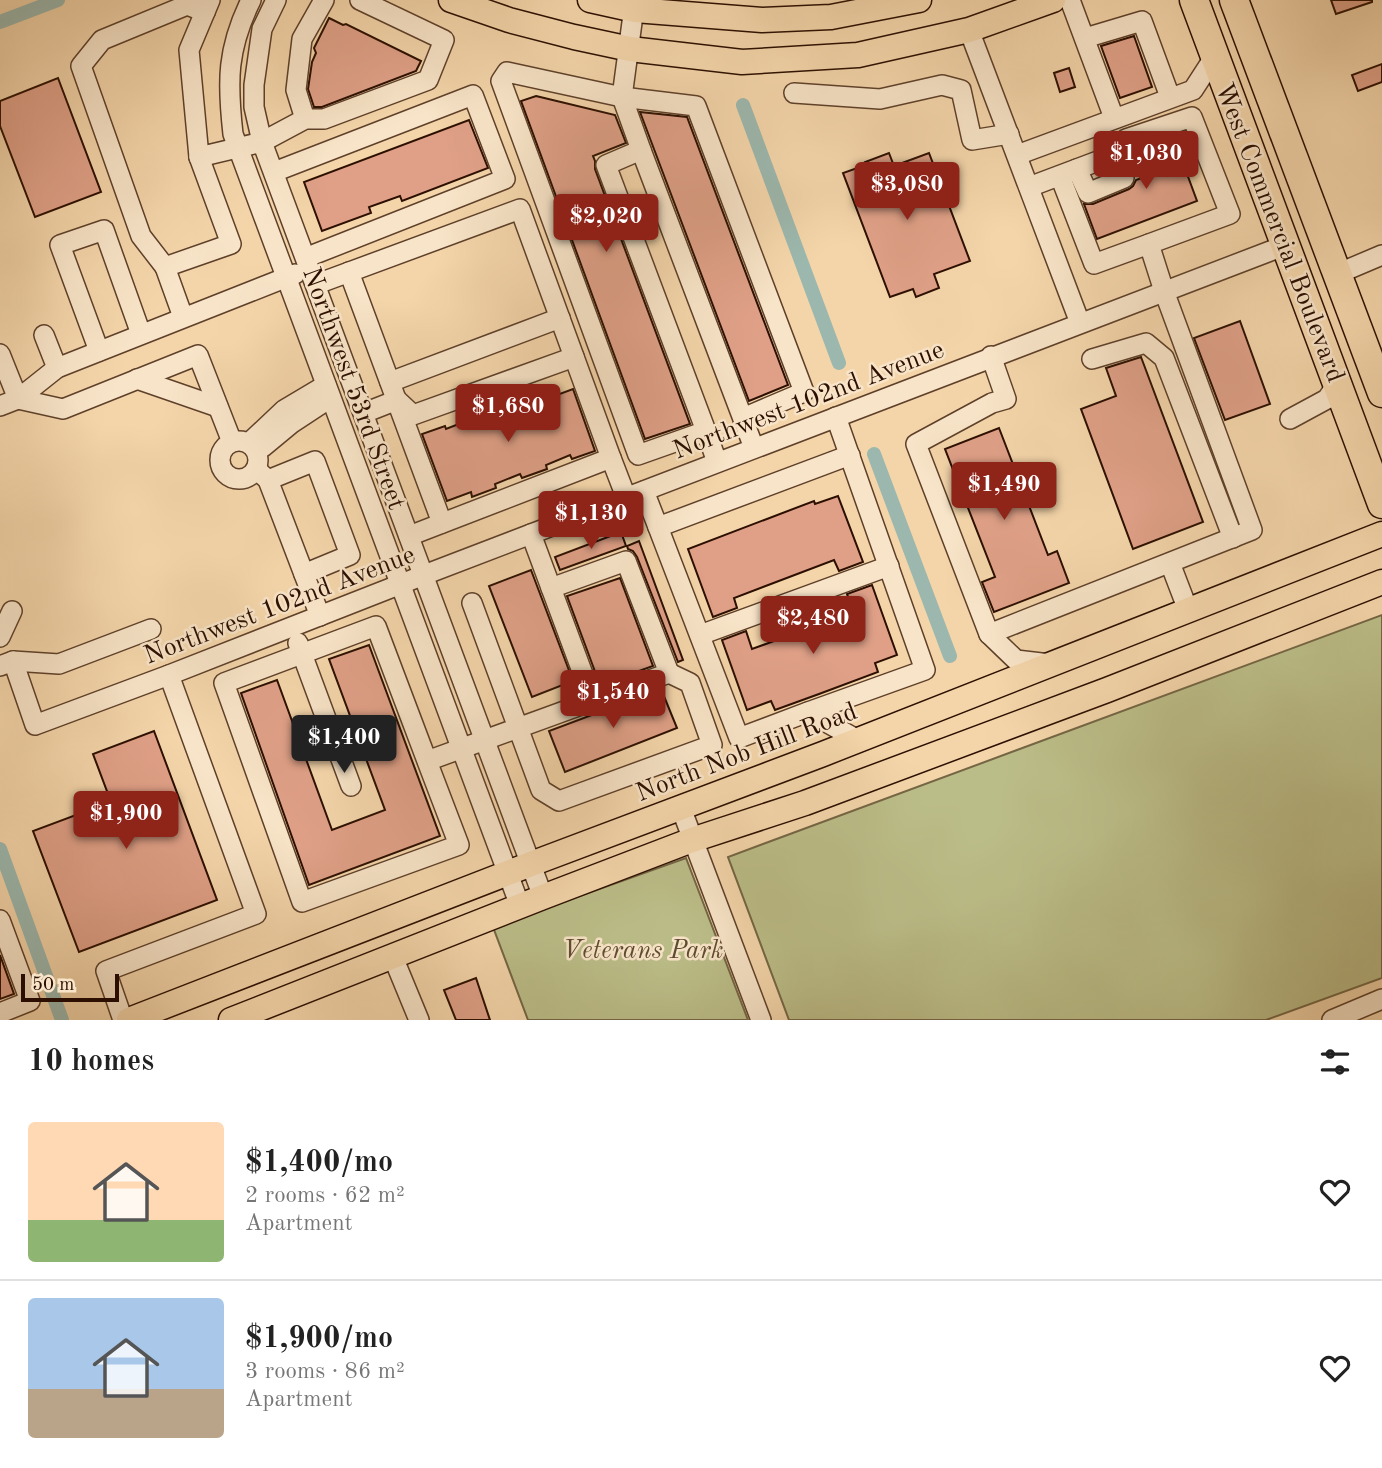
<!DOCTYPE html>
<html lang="en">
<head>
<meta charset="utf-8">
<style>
	:root { --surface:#fff; --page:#f6f6f6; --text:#222; --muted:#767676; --line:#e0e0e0; --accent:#8f2418 }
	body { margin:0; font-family:"Old Standard TT",serif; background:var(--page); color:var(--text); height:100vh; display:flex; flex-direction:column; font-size:26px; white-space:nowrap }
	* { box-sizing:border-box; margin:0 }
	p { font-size:23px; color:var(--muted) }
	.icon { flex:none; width:38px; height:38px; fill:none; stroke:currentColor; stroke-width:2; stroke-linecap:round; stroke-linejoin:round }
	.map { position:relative; height:1020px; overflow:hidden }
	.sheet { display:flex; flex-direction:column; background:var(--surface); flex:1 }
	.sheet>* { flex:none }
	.scale { position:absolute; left:21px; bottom:18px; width:98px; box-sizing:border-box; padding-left:7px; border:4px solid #2c0f00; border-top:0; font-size:19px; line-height:24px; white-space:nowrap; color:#2c0f00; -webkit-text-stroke:5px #f8e4c8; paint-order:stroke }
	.price { position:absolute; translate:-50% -60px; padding:0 16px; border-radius:7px; background:var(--accent); color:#fff; font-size:23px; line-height:46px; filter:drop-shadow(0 2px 4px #0008) }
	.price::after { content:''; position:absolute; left:50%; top:42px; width:21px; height:16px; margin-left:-10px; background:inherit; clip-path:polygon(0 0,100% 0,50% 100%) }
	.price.active { background:#222; color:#fff }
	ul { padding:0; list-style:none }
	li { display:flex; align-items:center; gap:21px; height:175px; padding:0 28px }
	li+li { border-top:2px solid var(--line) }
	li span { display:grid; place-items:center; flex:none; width:196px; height:140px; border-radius:7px; color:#555 }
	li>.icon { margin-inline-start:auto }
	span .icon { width:84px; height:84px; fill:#fffc; stroke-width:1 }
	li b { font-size:30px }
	h2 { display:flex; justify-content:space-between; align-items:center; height:84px; padding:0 28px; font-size:30px }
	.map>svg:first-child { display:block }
	.green { fill:#bbbd88; stroke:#746644; stroke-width:2 }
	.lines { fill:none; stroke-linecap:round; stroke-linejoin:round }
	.canal { stroke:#9cb8ae; stroke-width:14 }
	.building { fill:#dfa087; stroke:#2c0f00; stroke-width:2 }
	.minor-casing { stroke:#5e402a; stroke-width:22 }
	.major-casing { stroke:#2c0f00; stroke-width:27 }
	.highway-casing { stroke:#2c0f00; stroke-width:31 }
	.minor { stroke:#f8e4c8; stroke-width:19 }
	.major { stroke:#f4d5aa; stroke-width:24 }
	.highway { stroke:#f4d5aa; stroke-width:28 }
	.labels { text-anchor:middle; stroke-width:5; stroke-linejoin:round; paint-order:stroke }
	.street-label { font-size:26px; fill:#2c0f00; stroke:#f8e4c8 }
	.park-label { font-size:26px; font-style:italic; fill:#5e4c30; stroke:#f8e4c8 }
</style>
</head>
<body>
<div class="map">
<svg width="1382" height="1020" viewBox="0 0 1382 1020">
	<rect width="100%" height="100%" fill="#f4d5aa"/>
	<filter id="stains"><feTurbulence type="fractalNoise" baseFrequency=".00286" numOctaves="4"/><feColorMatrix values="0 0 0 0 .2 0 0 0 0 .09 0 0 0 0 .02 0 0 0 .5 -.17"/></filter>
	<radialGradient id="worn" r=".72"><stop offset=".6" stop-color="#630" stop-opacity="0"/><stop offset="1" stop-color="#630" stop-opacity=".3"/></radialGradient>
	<g class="green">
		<path d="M1382,615V978L1266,1020H789L728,857Z"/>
		<path d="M686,858L748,1020H528L493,927Z"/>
	</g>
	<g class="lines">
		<g class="canal">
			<path d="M0,22L58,0"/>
			<path d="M743,105L839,363"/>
			<path d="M874,454L950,656"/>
			<path d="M0,849L62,1020"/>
		</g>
	</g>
	<g class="building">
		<path d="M1331,0H1372V2L1336,14Z"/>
		<path d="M329,18L343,25L346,24L421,61L416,71L322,107H314L308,89L312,62L316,53L314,48Z"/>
		<path d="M1134,36L1152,87L1120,98L1101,46Z"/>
		<path d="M1382,64V82L1358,91L1352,75Z"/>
		<path d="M1069,68L1075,87L1060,92L1054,73Z"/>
		<path d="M58,78L101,192L35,217L0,126V101Z"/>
		<path d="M536,96L615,115L626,143L593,156L595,161V169L690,424L645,439L521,101Z"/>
		<path d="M640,112L687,117L788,385L749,401Z"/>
		<path d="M469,120L488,168L402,201L400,196L369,207L371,213L322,231L304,182Z"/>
		<path d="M1173,136L1197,201L1097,239L1084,204H1093L1129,189L1133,186L1136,180L1142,178L1132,152L1134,149Z"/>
		<path d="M889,153L894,166L929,153L970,261L934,274L939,288L916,297L913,289L890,297L843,173L866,165L865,162Z"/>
		<path d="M1240,321L1270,404L1225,420L1194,338Z"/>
		<path d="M1141,357L1203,522L1133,549L1081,409L1116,396L1106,368Z"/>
		<path d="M546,389L549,398L573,389L595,451L572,459L570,455L546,465L547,469L522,478L520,474L495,484L496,488L472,497L471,492L447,501L422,434L445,426L446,429L495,410L498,416L523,406L520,399Z"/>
		<path d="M999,428L1048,555L1057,551L1069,583L994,612L982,582L995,577L945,449Z"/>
		<path d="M838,496L863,562L839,571L834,560L734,598L737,608L713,617L688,549L814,501L815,504Z"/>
		<path d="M621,532L626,546L560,570L555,557Z"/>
		<path d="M639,541L683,660L678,662L637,557L633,551L628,549L627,546Z"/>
		<path d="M531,570L573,681L532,697L489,586Z"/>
		<path d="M620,578L653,666L600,685L567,596Z"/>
		<path d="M872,585L897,655L875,663L878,672L819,694L775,710L771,701L747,710L722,640L746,631L752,649L854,612L847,594Z"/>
		<path d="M369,645L440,836L309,885L241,693L277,680L332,830L385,810L329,659Z"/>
		<path d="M661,689L677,728L565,772L549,731Z"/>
		<path d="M154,731L217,900L79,952L33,831L111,802L93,754Z"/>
		<path d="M0,955L14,994L0,999Z"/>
		<path d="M476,978L490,1020H456L444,990Z"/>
	</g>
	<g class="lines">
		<g class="minor-casing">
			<g id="minor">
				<path d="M210,0L189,50L199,157L262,142L305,119H324L428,80L444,40L360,0"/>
				<path d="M251,0C227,49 227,81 233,134L520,906"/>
				<path d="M276,0L262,29L254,85V107L262,142L543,897"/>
				<path d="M635,0L622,97L507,72L501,81L638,455L706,431L717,462"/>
				<path d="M1070,0L1114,118"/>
				<path d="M969,30L1080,323"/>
				<path d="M1085,38L1142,21L1170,97"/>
				<path d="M794,93L880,99L942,85L961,90L972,140L1009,134"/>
				<path d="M305,119L296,90L302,39L324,0"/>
				<path d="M641,150L754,448"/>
				<path d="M1017,155L1193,90L1215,56"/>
				<path d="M1077,169L1088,193L1124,178L1114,155"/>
				<path d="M274,172L473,95L505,179L315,254"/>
				<path d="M1060,176L1094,264L1149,244"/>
				<path d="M165,267L141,236L81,66L102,40L187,5L205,12"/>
				<path d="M349,272L442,523"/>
				<path d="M1337,274L1382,255"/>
				<path d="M325,281L520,209L611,458"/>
				<path d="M183,317L165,267L231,244L199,157"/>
				<path d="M44,335L57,368"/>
				<path d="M99,351L60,245L104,230L141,334"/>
				<path d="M0,354L18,399"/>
				<path d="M991,356L1006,399L992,403L916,444L989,634L1252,530L1164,291L1149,244L1230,214L1192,117L1126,139L1114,155L1029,187"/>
				<path d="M1092,359L1146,343L1164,358L1233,538"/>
				<path d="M137,379L218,407"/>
				<path d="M390,382L560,318"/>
				<path d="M18,399L63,409L198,355L232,442"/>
				<path d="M0,406L18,399L57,368L295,274"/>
				<path d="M364,413L397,400L413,415L574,357"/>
				<path d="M836,417L925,670L808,712L858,740"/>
				<path d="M1290,419L1327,399L1338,383"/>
				<path d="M706,431L606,165L641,150L622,97L696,106L804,392L743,418"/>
				<circle cx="239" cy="460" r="19"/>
				<path d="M249,443L284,410L326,385"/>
				<path d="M263,447L292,423L330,398"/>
				<path d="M256,469L268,480L320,616"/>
				<path d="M268,480L315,461L350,555L304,574"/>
				<path d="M644,491L658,527L850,455"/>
				<path d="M658,527L739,738L808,712"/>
				<path d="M531,534L593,701"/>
				<path d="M409,536L611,458L626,497"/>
				<path d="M1170,563L1188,610"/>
				<path d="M551,588L626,561L669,673"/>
				<path d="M989,634L1016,660L1050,664"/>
				<path d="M700,635L889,566"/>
				<path d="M0,637L12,611"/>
				<path d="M298,643L351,786"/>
				<path d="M13,661L59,664L151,629"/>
				<path d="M0,666L13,661L35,725L169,675L424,575L1286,245"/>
				<path d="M427,761L376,626L224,683L302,902L459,845L427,761L669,673L690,683L712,745L559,801L541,790L472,603"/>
				<path d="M681,808L761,1020"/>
				<path d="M0,920L30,1001L0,1013"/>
				<path d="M393,957L419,1020"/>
				<path d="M123,1020L106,971L256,914L169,675"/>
				<path d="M1332,1020L1382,999"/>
			</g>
		</g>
		<g class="major-casing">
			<g id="major">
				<path d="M451,0L509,20L574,37L630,49L742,62L858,55L969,30L1053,0"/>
				<path d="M590,0L635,10L762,20L831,17L919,0"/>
				<path d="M129,1020L531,864L823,754L1382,534"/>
				<path d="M231,1020L543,897L692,840L805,803L1107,690L1382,582"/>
			</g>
		</g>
		<g class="highway-casing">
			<g id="highway">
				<path d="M1194,0L1382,504"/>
				<path d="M1234,0L1382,393"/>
			</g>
		</g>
		<use href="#minor" class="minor"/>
		<use href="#major" class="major"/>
		<use href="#highway" class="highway"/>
	</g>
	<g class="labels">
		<g class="street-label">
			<text transform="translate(1281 232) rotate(69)" y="9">West Commercial Boulevard</text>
			<text transform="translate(355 388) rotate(70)" y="9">Northwest 53rd Street</text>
			<text transform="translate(808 399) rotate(-21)" y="9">Northwest 102nd Avenue</text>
			<text transform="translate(279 604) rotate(-21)" y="9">Northwest 102nd Avenue</text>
			<text transform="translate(746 751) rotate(-21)" y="9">North Nob Hill Road</text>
		</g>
		<g class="park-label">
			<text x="643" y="958">Veterans Park</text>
		</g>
	</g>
	<rect width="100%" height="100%" filter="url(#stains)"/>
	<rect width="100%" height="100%" fill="url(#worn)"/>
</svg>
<div class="scale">50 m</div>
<b class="price" style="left:1146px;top:191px">$1,030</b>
<b class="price" style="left:907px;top:222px">$3,080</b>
<b class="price" style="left:606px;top:254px">$2,020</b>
<b class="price" style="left:508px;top:444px">$1,680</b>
<b class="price" style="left:1004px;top:522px">$1,490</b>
<b class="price" style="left:591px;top:551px">$1,130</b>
<b class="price" style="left:813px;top:656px">$2,480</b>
<b class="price" style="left:613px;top:730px">$1,540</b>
<b class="price active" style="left:344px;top:775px">$1,400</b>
<b class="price" style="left:126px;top:851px">$1,900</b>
</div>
<section class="sheet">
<h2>10 homes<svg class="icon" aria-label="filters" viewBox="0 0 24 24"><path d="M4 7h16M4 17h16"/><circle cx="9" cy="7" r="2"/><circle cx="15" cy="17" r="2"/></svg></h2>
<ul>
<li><span style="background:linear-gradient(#ffd9b3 70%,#8fb573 0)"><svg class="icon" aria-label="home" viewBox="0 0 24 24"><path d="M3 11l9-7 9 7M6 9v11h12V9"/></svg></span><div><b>$1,400/mo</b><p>2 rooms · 62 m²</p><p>Apartment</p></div><svg class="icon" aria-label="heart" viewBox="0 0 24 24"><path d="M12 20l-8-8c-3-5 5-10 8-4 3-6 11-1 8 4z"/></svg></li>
<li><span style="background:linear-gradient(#a9c7e8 65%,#b9a48a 0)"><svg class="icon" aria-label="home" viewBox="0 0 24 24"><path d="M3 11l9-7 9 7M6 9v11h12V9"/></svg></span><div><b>$1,900/mo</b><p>3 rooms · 86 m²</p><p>Apartment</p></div><svg class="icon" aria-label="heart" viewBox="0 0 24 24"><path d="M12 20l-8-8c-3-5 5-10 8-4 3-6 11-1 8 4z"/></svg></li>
</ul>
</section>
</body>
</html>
